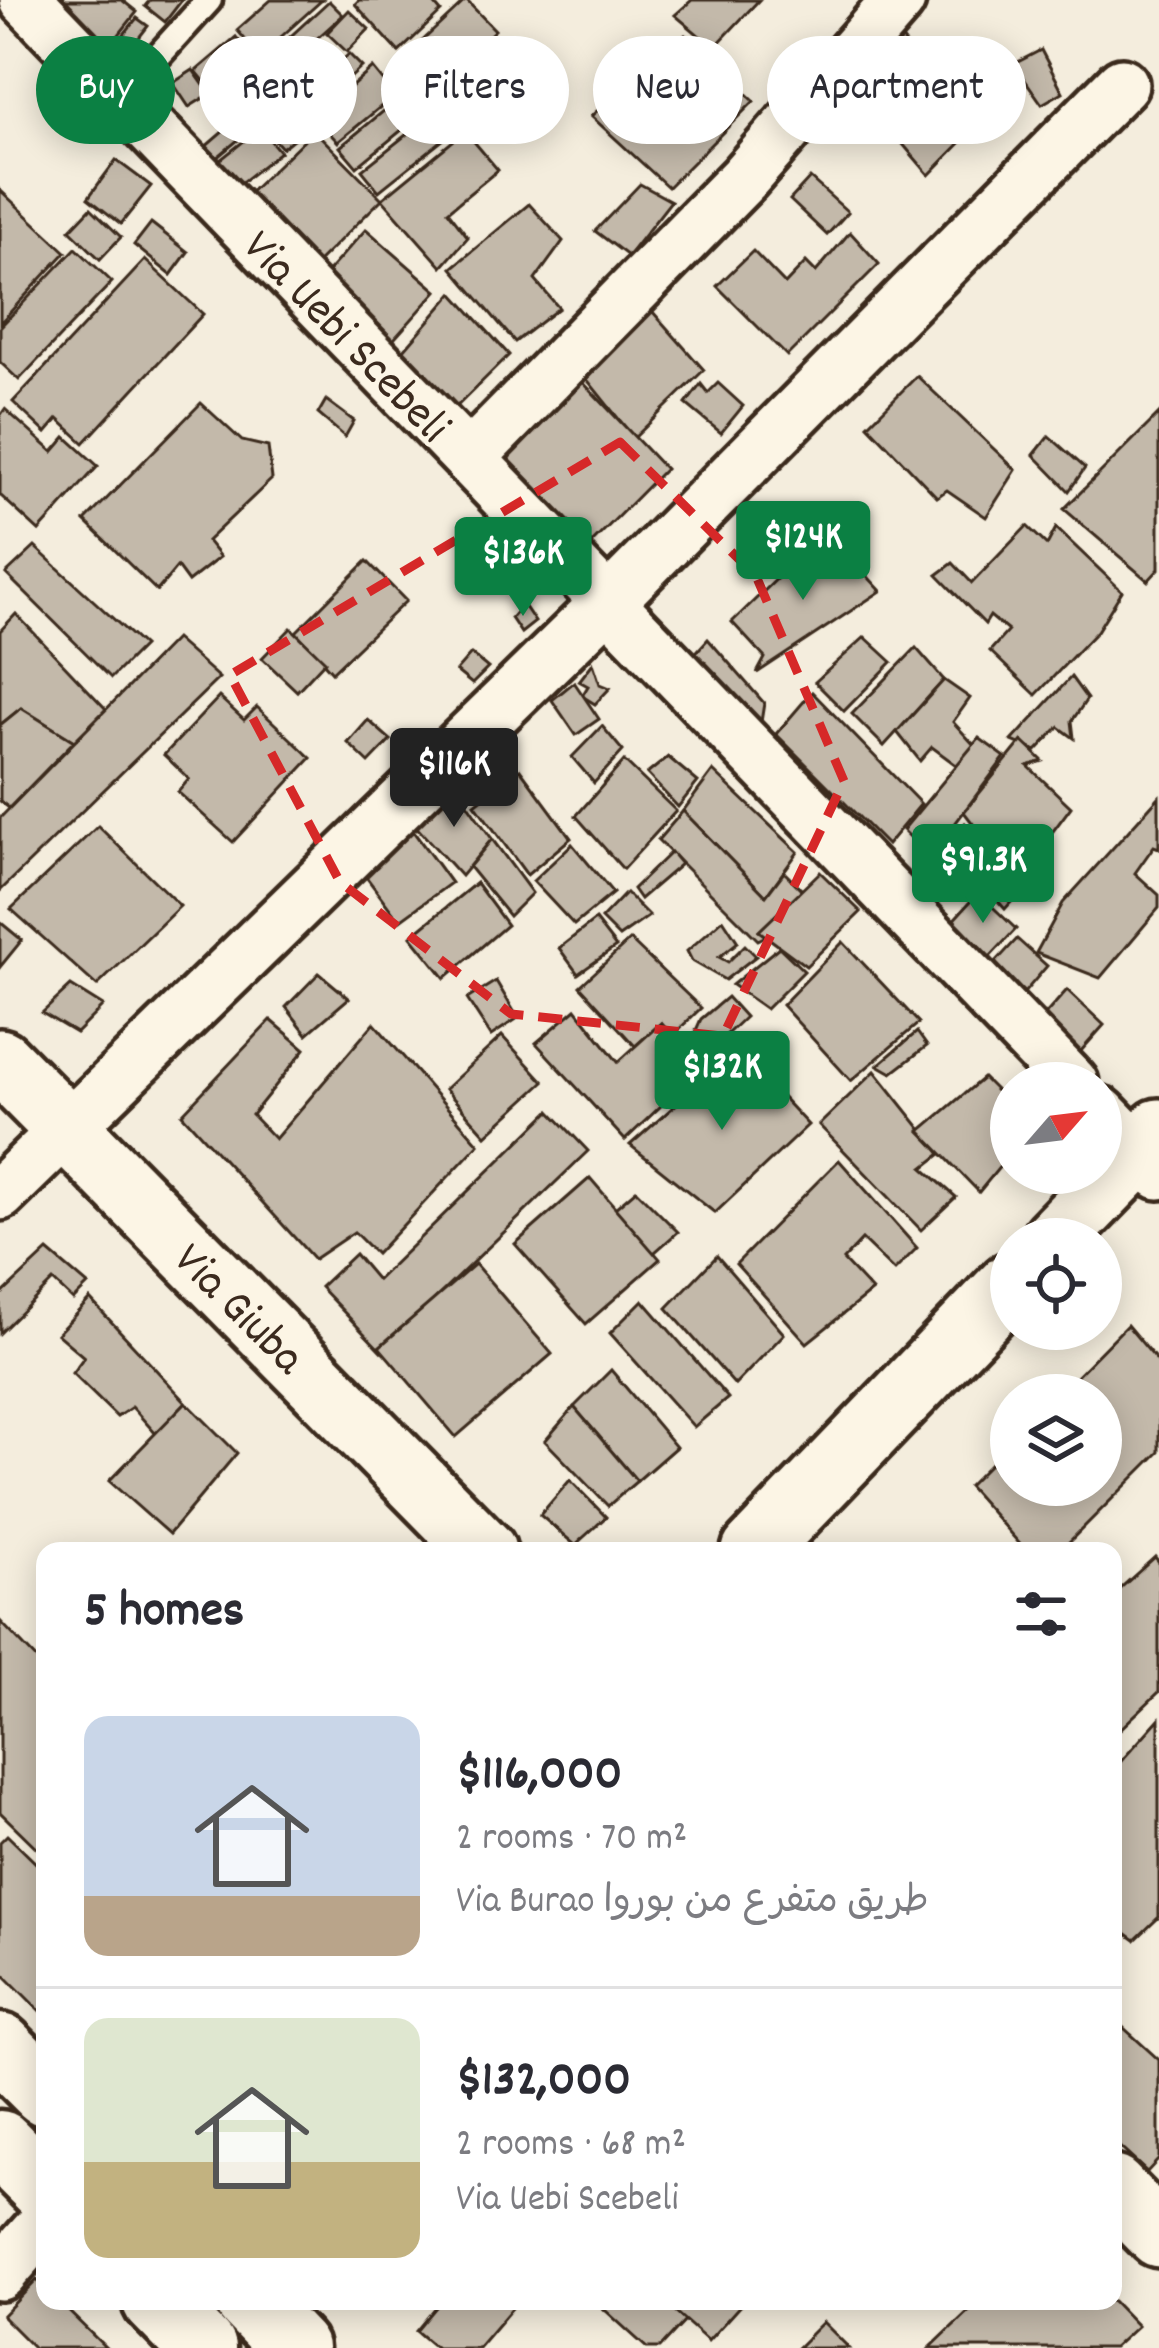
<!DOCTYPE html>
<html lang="en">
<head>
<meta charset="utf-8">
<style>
	:root { --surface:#fff; --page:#f7f7f7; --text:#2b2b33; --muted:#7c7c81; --line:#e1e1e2; --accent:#0b8043 }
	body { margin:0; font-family:Dekko,"Playpen Sans Arabic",sans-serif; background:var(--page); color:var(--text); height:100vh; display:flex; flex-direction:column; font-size:45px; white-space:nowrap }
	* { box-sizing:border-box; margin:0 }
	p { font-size:39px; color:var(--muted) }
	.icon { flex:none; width:66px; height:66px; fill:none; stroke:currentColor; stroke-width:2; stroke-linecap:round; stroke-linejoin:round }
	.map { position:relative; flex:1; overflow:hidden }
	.details { position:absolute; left:36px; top:1542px; width:1086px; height:768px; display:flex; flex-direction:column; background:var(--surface); border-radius:24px; box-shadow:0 6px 30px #0003 }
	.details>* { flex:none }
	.banner { position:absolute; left:36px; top:36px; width:1089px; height:108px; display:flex; gap:24px }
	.needle { width:78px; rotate:62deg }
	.fabs { position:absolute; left:990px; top:1062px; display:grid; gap:24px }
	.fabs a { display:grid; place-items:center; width:132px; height:132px; border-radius:50%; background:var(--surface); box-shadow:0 6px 30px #0003; font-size:60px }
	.price { position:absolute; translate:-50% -102px; padding:0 27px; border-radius:12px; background:var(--accent); color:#fff; font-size:39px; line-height:78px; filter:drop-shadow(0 3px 6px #0008) }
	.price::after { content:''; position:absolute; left:50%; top:72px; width:36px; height:27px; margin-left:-18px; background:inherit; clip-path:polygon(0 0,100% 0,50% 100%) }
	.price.current { background:#222; color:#fff }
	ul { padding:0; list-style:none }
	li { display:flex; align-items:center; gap:36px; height:300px; padding:0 48px }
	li+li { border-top:3px solid var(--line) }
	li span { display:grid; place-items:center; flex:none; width:336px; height:240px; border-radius:24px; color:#555 }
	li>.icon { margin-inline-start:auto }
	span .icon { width:144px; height:144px; fill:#fffc; stroke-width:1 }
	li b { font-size:51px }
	h2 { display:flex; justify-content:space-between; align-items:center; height:144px; padding:0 48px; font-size:51px }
	.tag { padding:0 42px; border-radius:54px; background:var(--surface); box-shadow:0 6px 30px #0003; font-size:42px; line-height:108px }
	.tag.current { background:var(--accent); color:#fff }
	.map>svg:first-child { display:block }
	.building { fill:#c3b9aa; stroke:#3b2a1e; stroke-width:3 }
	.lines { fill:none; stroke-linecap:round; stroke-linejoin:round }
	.service-casing { stroke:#3b2a1e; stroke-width:33 }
	.minor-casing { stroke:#3b2a1e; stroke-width:60 }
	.tertiary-casing { stroke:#3b2a1e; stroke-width:72 }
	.trunk-casing { stroke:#3b2a1e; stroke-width:75 }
	.service { stroke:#fcf5e5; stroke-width:24 }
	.minor { stroke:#fcf5e5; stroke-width:51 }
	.tertiary { stroke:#fcf5e5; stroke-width:63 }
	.trunk { stroke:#fcf5e5; stroke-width:66 }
	.marked { fill:none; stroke:#d62828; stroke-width:9; stroke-dasharray:24 15; stroke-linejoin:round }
	.labels { text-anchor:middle; stroke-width:9; stroke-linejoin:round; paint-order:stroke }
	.street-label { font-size:48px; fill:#3b2a1e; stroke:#fcf5e5 }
</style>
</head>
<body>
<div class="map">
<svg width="1159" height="2348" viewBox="0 0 1159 2348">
	<rect width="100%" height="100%" fill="#f4eddd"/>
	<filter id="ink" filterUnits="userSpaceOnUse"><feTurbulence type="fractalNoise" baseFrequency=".00833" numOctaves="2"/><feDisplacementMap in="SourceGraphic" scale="24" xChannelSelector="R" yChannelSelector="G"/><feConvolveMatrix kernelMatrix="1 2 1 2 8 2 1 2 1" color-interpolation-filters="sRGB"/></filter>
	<g filter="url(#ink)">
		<g class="building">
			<path d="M67,0H122L137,12L110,46L62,7Z"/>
			<path d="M150,0H182L165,22L145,6Z"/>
			<path d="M271,0H322L273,44L300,74L286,87L237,30Z"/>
			<path d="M359,0H431L441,12L399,52L355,4Z"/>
			<path d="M466,0L495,30L445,75L418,45Z"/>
			<path d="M692,0H759L714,48L675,15Z"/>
			<path d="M329,1L343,15L314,41L336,66L349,54L362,67L326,100L280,46Z"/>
			<path d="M349,10L369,29L347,52L327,33Z"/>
			<path d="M137,18L148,26L127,53L116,44Z"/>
			<path d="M685,35L754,101L668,187L591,116Z"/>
			<path d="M236,37L309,126L282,148L259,122L247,133L196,71Z"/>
			<path d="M901,38L932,77L961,45L1011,91L929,175L858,91Z"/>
			<path d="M489,41L506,59L486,79L469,61Z"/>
			<path d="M1041,50L1063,92L1042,104L1014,64Z"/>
			<path d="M373,68L395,95L338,142L315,118Z"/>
			<path d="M193,70L210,94L189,107L173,83Z"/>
			<path d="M313,89L322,106L309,115L299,97Z"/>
			<path d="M425,95L454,131L379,191L362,170L421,123L409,108Z"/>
			<path d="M397,100L414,120L357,167L340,147Z"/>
			<path d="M233,123L244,135L214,160L204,148Z"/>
			<path d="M260,128L280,152L233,189L215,164Z"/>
			<path d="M314,130L382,199L308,272L240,202Z"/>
			<path d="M465,131L498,170L448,211L468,237L442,267L382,199Z"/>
			<path d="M116,160L151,186L121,224L88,198Z"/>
			<path d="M810,178L848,212L827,235L790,200Z"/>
			<path d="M640,184L671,201L628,256L595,231Z"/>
			<path d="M0,190L66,252L0,323Z"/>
			<path d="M529,204L563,241L535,280L559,308L515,342L452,268Z"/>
			<path d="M91,208L121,237L100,259L70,230Z"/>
			<path d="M151,223L188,252L171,275L134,245Z"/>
			<path d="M366,229L437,291L363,374L316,285Z"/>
			<path d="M850,232L879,264L787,356L717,286L753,251L785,284L806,262L816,272Z"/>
			<path d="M76,248L112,282L19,380L0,362V327Z"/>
			<path d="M145,260L203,314L84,443L58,419L46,433L13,402Z"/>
			<path d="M453,293L509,355L433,430L379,379Z"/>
			<path d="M652,311L704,370L634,438L581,372Z"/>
			<path d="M577,376L665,469L573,562L490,466Z"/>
			<path d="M917,376L1016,470L986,517L947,490L937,497L868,425Z"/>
			<path d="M718,383L743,406L721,433L686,404L701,384L708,393Z"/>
			<path d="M326,400L354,421L345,437L318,414Z"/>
			<path d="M201,403L242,441L268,447L272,479L207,541L220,557L188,582L177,567L157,591L85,521Z"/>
			<path d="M5,409L53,452L66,437L98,466L39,531L0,495V416Z"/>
			<path d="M1159,414V569L1148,581L1064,509Z"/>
			<path d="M1049,436L1085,468L1069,491L1034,455Z"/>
			<path d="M1027,526L1047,545L1056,528L1122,591L1097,631L1036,695L990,651L1008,631L990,616L985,624L937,575L953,563L972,583Z"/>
			<path d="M819,538L851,571L858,566L881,591L757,673L765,658L732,622Z"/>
			<path d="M35,547L143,646L111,678L6,574Z"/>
			<path d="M367,561L406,601L332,672L296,632Z"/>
			<path d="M523,604L535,622L521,633L511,618Z"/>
			<path d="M16,614L106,709L74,741L21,708L0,725V631Z"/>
			<path d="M291,628L325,661L297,691L262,658Z"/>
			<path d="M865,637L892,662L844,711L815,682Z"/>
			<path d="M175,639L219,678L0,891V818Z"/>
			<path d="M708,639L764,703L761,722L727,739L671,680Z"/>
			<path d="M916,648L944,680L884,746L852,714Z"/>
			<path d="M471,654L488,668L472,684L456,671Z"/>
			<path d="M593,663L600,684L610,688L595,704L582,696L588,686L579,681Z"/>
			<path d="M1071,677L1087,699L1072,721L1074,738L1059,727L1036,751L1012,741Z"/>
			<path d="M944,680L970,698L953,722L974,745L959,767L932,747L920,761L897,732Z"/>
			<path d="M574,682L599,719L576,735L552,700Z"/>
			<path d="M812,692L921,804L887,845L776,734Z"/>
			<path d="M219,697L244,720L257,707L311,758L233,842L178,792L189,779L164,755Z"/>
			<path d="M21,708L74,741L9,808L0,801V725Z"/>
			<path d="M368,720L391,740L369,763L348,743Z"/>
			<path d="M602,726L623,751L594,783L572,757Z"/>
			<path d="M979,738L1005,757L930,857L903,830Z"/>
			<path d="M1022,741L1043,761L1028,766L1071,807L1030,862L1041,869L1005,909L966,865L984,838L964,812Z"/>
			<path d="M668,757L698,782L678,807L647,774Z"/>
			<path d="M624,761L676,811L623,869L576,816Z"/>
			<path d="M520,769L571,838L527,875L475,804Z"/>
			<path d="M713,771L798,852L766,896L683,811Z"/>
			<path d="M455,786L492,839L461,876L411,821Z"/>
			<path d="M1159,797V848L1154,846L1135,873L1159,895V908L1100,978L1036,953L1063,903Z"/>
			<path d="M683,811L766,896L784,872L802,890L759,931L766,936L758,940L658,840Z"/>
			<path d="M965,823L981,842L943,887L925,870Z"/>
			<path d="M98,826L180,906L97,986L11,909Z"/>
			<path d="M413,831L451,883L399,921L361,870Z"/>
			<path d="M492,839L532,893L509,916L469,867Z"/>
			<path d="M572,844L613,893L574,925L533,881Z"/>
			<path d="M671,852L681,864L640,899L633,889Z"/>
			<path d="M820,872L861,912L806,966L759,931Z"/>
			<path d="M476,883L507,925L445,978L411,936Z"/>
			<path d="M626,893L649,916L619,937L601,919Z"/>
			<path d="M978,893L1016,929L988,959L950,924Z"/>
			<path d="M723,919L738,942L719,957L728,962L745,945L756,956L725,980L692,961L687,951Z"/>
			<path d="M595,920L616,947L578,974L559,948Z"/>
			<path d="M0,922L22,940L0,967Z"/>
			<path d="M1017,939L1047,966L1024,993L992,966Z"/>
			<path d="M630,940L701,1008L672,1036L661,1023L635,1046L580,986Z"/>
			<path d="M843,942L919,1023L851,1081L782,1005Z"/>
			<path d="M779,947L804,971L766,1009L732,985Z"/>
			<path d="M319,973L349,998L307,1034L286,1007Z"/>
			<path d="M496,981L518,1018L491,1036L467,999Z"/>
			<path d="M71,986L103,1006L76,1033L42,1013Z"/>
			<path d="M1067,990L1104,1025L1080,1052L1043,1017Z"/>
			<path d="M727,997L745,1017L709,1051L694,1035L701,1019Z"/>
			<path d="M576,1009L618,1062L661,1023L701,1068L625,1140L536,1043Z"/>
			<path d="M271,1020L305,1049L252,1115L275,1139L374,1023L479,1144L376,1254L354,1232L314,1259L182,1114Z"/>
			<path d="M917,1032L927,1046L892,1073L878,1065Z"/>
			<path d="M502,1036L544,1082L486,1135L445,1089Z"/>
			<path d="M738,1050L808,1125L715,1213L630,1145Z"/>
			<path d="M875,1071L941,1154L923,1168L956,1197L921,1230L819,1125Z"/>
			<path d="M983,1078L1011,1106V1153L979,1192L920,1131Z"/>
			<path d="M550,1111L588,1151L381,1351L320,1287L355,1254L377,1280Z"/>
			<path d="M839,1160L917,1248L894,1271L862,1240L843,1260L872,1291L807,1343L736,1264Z"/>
			<path d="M590,1178L660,1259L586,1324L515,1244Z"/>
			<path d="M636,1190L678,1232L654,1253L615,1208Z"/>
			<path d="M48,1251L88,1285L73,1300L53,1281L0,1333V1296Z"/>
			<path d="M717,1256L784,1334L735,1385L667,1308Z"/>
			<path d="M475,1264L552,1354L456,1437L379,1347Z"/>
			<path d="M90,1299L186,1402L156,1434L132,1407L117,1417L72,1373L84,1357L57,1334Z"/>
			<path d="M643,1300L728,1398L694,1427L610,1333Z"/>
			<path d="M1127,1325L1159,1363V1452L1060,1551H1026L968,1486L1011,1443V1485H1101V1395H1058Z"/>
			<path d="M611,1370L676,1447L637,1481L574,1407Z"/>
			<path d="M186,1402L237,1453L169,1534L109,1481Z"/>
			<path d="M574,1407L637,1481L608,1506L545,1441Z"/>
			<path d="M570,1480L606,1517L575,1545L540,1515Z"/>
			<path d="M1155,1557L1159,1562V1692L1116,1733L1113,1595Z"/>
			<path d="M0,1621L45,1668V1856L0,1812Z"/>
			<path d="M1159,1719V1917L1135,1940L1113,1924V1770Z"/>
			<path d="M7,1835L45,1872V2016L0,1971V1842Z"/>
			<path d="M1113,2018L1159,2060V2159L1147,2172L1113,2141Z"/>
			<path d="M37,2280L45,2288V2301H58L106,2348H34L2,2316Z"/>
			<path d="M441,2301H518L478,2348H436L416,2331Z"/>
			<path d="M595,2301H663L685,2321L660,2348H647Z"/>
			<path d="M663,2301H744L708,2341Z"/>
			<path d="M979,2301H1113L1137,2326L1113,2348H930Z"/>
			<path d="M823,2322L849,2348H797Z"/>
		</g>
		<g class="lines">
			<g class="service-casing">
				<path id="service" d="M120,98L209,0"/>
			</g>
			<g class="minor-casing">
				<g id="minor">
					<path d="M26,0L1072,1083"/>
					<path d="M469,458L744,178L899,0"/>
					<path d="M1101,1113L1159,1173"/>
					<path d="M0,1194L608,602L1122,84"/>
					<path d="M0,2274L45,2223"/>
				</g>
			</g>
			<g class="tertiary-casing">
				<g id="tertiary">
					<path d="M0,1061L484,1551"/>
					<path d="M1054,1239L1159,1131"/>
					<path d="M754,1551L1011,1284"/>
					<path d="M1113,2188L1159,2235"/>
				</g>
			</g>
			<g class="trunk-casing">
				<g id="trunk">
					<path d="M0,2047L45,2092"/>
					<path d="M0,2144L45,2189"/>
					<path d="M156,2301L202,2348"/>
					<path d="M249,2301L294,2348"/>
				</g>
			</g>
			<use href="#service" class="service"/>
			<use href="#minor" class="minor"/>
			<use href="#tertiary" class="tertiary"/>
			<use href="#trunk" class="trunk"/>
		</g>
	</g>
	<path class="marked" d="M620,442L756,576L844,781L723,1036L511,1014L340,882L230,675Z"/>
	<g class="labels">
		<g class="street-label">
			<text transform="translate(349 334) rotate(46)" y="17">Via Uebi Scebeli</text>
			<text transform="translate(242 1306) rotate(45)" y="17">Via Giuba</text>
		</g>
	</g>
</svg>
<div class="fabs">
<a><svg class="needle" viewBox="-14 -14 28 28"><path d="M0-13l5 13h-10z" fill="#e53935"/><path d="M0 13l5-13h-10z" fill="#7c7c81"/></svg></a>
<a><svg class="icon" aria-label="locate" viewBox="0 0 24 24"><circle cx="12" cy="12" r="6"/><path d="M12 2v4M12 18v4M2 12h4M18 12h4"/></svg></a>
<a><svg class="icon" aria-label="layers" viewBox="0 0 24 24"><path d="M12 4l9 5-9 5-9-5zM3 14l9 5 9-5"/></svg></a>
</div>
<b class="price" style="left:803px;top:603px">$124K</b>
<b class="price" style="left:523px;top:619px">$136K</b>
<b class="price current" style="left:454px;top:830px">$116K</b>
<b class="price" style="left:983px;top:926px">$91.3K</b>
<b class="price" style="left:722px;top:1133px">$132K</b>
<div class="banner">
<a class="tag current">Buy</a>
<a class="tag">Rent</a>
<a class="tag">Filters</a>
<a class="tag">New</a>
<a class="tag">Apartment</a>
</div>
<section class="details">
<h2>5 homes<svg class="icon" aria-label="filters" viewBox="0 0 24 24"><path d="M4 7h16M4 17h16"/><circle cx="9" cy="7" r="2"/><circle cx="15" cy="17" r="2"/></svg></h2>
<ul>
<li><span style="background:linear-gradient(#c9d6e8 75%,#b9a48a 0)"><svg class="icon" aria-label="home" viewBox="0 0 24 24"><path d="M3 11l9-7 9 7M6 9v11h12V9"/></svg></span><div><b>$116,000</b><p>2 rooms · 70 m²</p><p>Via Burao طريق متفرع من بوروا</p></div></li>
<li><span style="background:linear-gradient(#dfe7d0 60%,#c2b280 0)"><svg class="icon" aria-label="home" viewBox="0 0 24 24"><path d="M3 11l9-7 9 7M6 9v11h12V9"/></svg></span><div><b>$132,000</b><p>2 rooms · 68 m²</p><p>Via Uebi Scebeli</p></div></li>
</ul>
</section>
</div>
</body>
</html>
